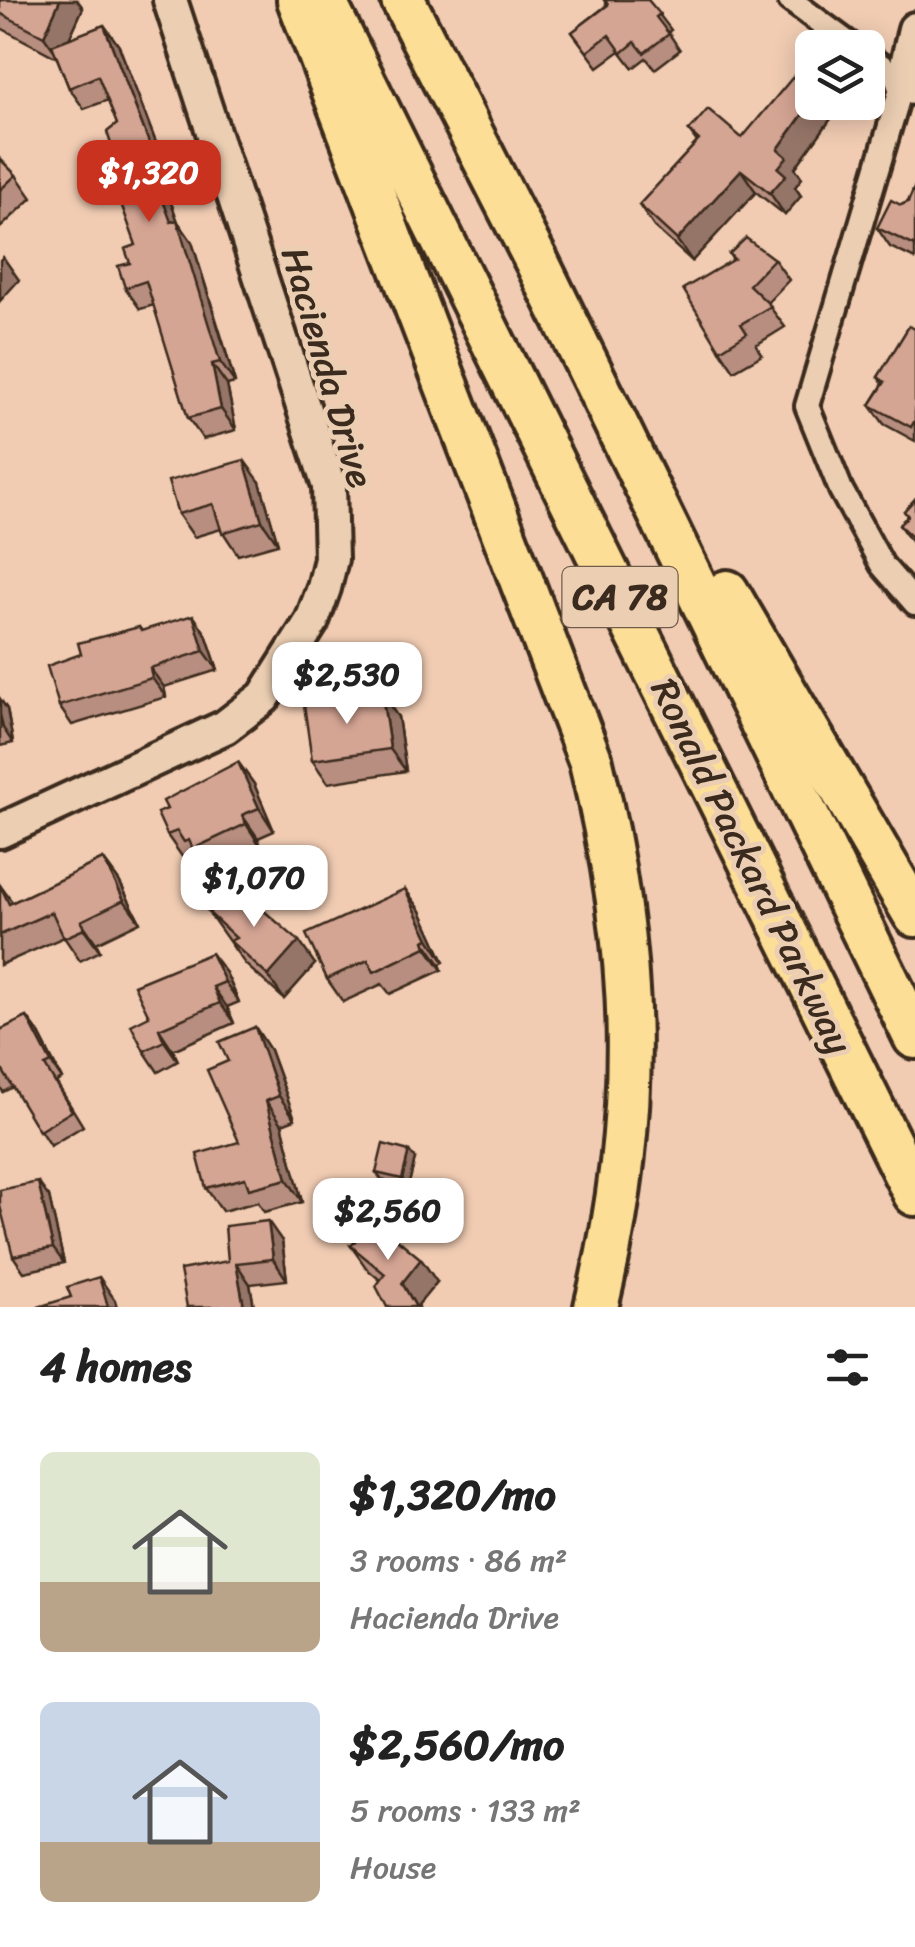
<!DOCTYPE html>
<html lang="en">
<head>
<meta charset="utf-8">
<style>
	:root { --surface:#fff; --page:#f6f6f6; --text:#222; --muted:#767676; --accent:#c8321e }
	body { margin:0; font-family:Sriracha,sans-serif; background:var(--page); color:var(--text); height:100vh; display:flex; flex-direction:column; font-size:38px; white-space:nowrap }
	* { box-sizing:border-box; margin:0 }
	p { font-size:32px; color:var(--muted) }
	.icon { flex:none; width:55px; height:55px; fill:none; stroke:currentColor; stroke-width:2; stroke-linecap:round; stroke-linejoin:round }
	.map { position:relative; height:1307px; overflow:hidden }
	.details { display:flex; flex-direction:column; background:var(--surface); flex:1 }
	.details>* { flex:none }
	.controls { position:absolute; left:795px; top:30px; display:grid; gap:20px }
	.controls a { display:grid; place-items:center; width:90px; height:90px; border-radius:15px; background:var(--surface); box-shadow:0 5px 25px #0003; font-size:50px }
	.price { position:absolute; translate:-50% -85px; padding:0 22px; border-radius:20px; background:#fff; color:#222; font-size:32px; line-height:65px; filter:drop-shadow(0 2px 5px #0008) }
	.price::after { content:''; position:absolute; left:50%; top:60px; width:30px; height:22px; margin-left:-15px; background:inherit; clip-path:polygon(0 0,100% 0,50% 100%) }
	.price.on { background:var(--accent); color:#fff }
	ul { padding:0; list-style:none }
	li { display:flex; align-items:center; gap:30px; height:250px; padding:0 40px }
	li span { display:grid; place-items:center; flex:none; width:280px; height:200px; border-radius:15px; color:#555 }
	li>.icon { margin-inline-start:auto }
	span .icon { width:120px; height:120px; fill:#fffc; stroke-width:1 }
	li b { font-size:42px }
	h2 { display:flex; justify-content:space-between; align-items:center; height:120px; padding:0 40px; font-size:42px }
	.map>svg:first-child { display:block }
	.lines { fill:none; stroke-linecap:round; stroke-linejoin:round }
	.street-casing { stroke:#3b2a1e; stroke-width:30 }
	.secondary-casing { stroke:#3b2a1e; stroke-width:40 }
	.highway-casing { stroke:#3b2a1e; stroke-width:50 }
	.street { stroke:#eccfb3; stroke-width:22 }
	.secondary { stroke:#eccfb3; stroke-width:32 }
	.highway { stroke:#fdde96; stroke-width:42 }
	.wall { fill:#b78e7f; stroke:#3b2a1e; stroke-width:2.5 }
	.shaded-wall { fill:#957468; stroke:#3b2a1e; stroke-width:2.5 }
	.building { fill:#d5a594; stroke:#3b2a1e; stroke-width:2.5 }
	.labels { text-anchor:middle; stroke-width:10; stroke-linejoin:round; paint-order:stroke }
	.shield { fill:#eccfb3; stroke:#705c4b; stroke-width:2.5 }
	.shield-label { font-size:35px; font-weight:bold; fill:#3b2a1e }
	.street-label { font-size:38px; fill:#3b2a1e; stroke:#eccfb3 }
</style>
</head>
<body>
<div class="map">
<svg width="915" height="1307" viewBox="0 0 915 1307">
	<rect width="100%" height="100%" fill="#f1ccb3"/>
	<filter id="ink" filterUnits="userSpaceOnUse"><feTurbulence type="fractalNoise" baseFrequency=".01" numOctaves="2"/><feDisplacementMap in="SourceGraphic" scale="20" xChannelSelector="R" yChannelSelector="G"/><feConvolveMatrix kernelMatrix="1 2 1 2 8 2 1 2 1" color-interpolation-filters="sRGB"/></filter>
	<g filter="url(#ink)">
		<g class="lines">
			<g class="street-casing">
				<g id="street">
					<path d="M790,0L855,48"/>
					<path d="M868,56L903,82L807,406L841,490L882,565L915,603"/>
				</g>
			</g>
			<g class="secondary-casing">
				<g id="secondary">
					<path d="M915,29L903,82L915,88"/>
					<path d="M0,831L225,727L264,697L312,621L324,588L331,559L329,486L170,0"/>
				</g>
			</g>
			<g class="highway-casing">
				<g id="highway">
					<path d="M299,0L591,762C638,954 643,1114 596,1307"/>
					<path d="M403,0L537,262L915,1037"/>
					<path d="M326,5L915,1194"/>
					<path d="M727,592L915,915"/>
				</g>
			</g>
			<use href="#street" class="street"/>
			<use href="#secondary" class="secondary"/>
			<use href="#highway" class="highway"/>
		</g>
		<g class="wall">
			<path d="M0,0H77L83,8L69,39L104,25L119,46L174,190L167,192L178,222L192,242L223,341L235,383L227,385L236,430L203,439L188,418L154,305L140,309L125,288L130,263L136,245L114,153L117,124L108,100L84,109L69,88L57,58L1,28Z"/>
			<path d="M604,0H648L671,30L668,32L680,50L655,69L646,58L633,68L620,51L598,67L572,32L607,5Z"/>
			<path d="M841,105L795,168L802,178L795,187L801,196L785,215L756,192L692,261L654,227L639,205L697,142L689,131L742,138Z"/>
			<path d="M0,159L16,175L32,198L0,228Z"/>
			<path d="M915,186V259L890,247L877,228L901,205L908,202Z"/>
			<path d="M729,254L774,259L789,280L767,303L785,327L756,345L762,355L734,371L720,350L733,260Z"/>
			<path d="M915,329V441L884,424L870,405L883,384L878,377Z"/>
			<path d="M260,482L278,544L238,555L221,529L194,537L178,514Z"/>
			<path d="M915,499V547L899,525L907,516L904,511Z"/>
			<path d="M139,627L142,631L206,634L218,670L164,687L166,697L72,725L59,706L81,654Z"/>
			<path d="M0,699L7,709L13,743L0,746Z"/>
			<path d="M398,717L406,771L328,783L312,760Z"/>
			<path d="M238,762L254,784L274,831L258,838L261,847L209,872L203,863L200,865L192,854L183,858L167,835V809Z"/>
			<path d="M103,859L119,881L140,922L96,943L100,951L80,961L64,937L0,965V885L13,903Z"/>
			<path d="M405,889L421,911L444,962L440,964L442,970L390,994L382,984L343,1002L327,979Z"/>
			<path d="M209,913L315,964L284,999L245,964Z"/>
			<path d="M226,973L239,1002L227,1007L234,1023L173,1050L178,1061L158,1072L144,1051L149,1016Z"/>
			<path d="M27,1017L38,1032L62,1079L56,1082L83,1126L50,1146L13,1087L3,1092L0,1087V1030Z"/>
			<path d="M255,1027L270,1050L295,1119L282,1124L302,1202L264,1212L258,1202L222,1211L206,1188L239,1142L228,1061Z"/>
			<path d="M415,1159L408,1187L382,1180L376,1173Z"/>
			<path d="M49,1197L64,1263L24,1272L13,1256Z"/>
			<path d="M282,1241L287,1280L250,1284L254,1307H187L228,1261Z"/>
			<path d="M351,1246L437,1282L418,1305L419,1307H387L380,1280L367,1269Z"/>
		</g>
		<g class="shaded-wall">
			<path d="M60,0H77L83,8L60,59L44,36Z"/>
			<path d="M104,25L119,46L174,190L159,169Z"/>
			<path d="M812,102H839L841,105L795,168L802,178L795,187L801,196L785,215L770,193L778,168V149Z"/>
			<path d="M741,170L756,192L692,261L677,240Z"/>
			<path d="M152,171L167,192L178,222L192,242L235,383L220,362Z"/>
			<path d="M3,257L19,280L0,301V260Z"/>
			<path d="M212,364L227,385L236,430L221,409Z"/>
			<path d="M244,460L260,482L278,544L262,521Z"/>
			<path d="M193,615L206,634L218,670L204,651Z"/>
			<path d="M150,668L164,687L166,697L152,678Z"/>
			<path d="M382,694L398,717L406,771L390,749Z"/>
			<path d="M0,699L7,709L13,743L3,728L0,714Z"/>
			<path d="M238,762L254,784L274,831L259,808Z"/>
			<path d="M242,815L258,838L261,847L246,824Z"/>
			<path d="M103,859L119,881L140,922L124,900Z"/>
			<path d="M405,889L421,911L444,962L429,939Z"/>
			<path d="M81,921L96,943L100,951L84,929Z"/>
			<path d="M299,941L315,964L284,999L268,976Z"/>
			<path d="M424,941L440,964L442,970L426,947Z"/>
			<path d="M211,953L226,973L239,1002L225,982Z"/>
			<path d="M213,987L227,1007L234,1023L220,1003Z"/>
			<path d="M27,1017L38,1032L62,1079L51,1063Z"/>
			<path d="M255,1027L270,1050L295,1119L279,1096Z"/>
			<path d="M159,1029L173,1050L178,1061L164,1041Z"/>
			<path d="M266,1101L282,1124L302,1202L287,1179Z"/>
			<path d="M409,1151L415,1159L408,1187L402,1179Z"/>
			<path d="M38,1182L49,1197L64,1263L53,1248Z"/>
			<path d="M268,1221L282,1241L287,1280L273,1259Z"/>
			<path d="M421,1259L437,1282L418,1305L419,1307H416L402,1283Z"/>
			<path d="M236,1263L250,1284L254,1307H244Z"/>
			<path d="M99,1277L115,1300L117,1307H108Z"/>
		</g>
		<g class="building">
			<path d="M0,0H60L44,36L0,13Z"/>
			<path d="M605,0H648L660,14L656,17L669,34L644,53L635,42L622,53L609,35L587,52L572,32L608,5Z"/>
			<path d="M104,25L159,169L152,171L171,222L177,220L220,362L212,364L221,409L188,418L146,281L125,288L118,266L130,263L125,249L136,245L104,156L114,153L107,132L117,124L98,76L69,88L52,45Z"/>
			<path d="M803,65L812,73V101L778,149L787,157L778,168L786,175L770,193L741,170L677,240L639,205L699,140L689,131L708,109L742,138Z"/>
			<path d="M0,159L16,175L0,190Z"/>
			<path d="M915,186V246L877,228L891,200L901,205L908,202Z"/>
			<path d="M746,238L774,259L749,285L771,306L741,324L747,333L720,350L683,289L734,259L729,254Z"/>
			<path d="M909,326L915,329V420L911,427L870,405L885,382L878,377Z"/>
			<path d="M244,460L262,521L222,533L213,504L178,514L168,481Z"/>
			<path d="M915,499V540L899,525L908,516L904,511Z"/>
			<path d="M193,615L204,651L150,668L152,678L59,706L47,666L81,654L78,643L139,627L141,631Z"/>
			<path d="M382,694L390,749L312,760L304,705Z"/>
			<path d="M238,762L259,808L242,815L246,824L193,849L189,840L184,842L177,831L167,835L157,813L167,809L163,801Z"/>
			<path d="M103,859L124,900L81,921L84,929L64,938L52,912L0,935V885L9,904Z"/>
			<path d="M234,885L299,941L268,976L230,941L236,938L209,913Z"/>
			<path d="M405,889L429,939L424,941L426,947L374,972L368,960L327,979L306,934Z"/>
			<path d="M211,953L225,982L213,987L220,1003L159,1029L164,1041L144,1051L131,1025L149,1016L134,985Z"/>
			<path d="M27,1017L51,1063L45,1066L72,1111L39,1131L3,1071L0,1072V1030Z"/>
			<path d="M255,1027L279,1096L266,1101L287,1179L249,1189L245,1178L206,1188L197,1154L239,1142L207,1070L228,1061L219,1042Z"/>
			<path d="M383,1144L409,1151L402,1179L376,1173Z"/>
			<path d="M38,1182L53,1248L13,1256L0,1206V1190Z"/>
			<path d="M373,1219L421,1259L402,1283L416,1307H387L376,1286L385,1274L351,1246Z"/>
			<path d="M268,1221L273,1259L236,1263L244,1307H187L180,1270L228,1261L225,1226Z"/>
			<path d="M99,1277L108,1307H38L71,1297L67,1287Z"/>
		</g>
	</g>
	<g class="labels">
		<rect class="shield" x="562.5" y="567" width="115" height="60" rx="8"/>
		<g class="shield-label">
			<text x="620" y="609">CA 78</text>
		</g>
		<g class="street-label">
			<text transform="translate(328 367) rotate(74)" y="13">Hacienda Drive</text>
			<text transform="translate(752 866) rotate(64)" y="13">Ronald Packard Parkway</text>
		</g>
	</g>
</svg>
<div class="controls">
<a><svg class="icon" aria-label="layers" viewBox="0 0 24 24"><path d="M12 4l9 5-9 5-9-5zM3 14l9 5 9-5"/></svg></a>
</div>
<b class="price on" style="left:149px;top:225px">$1,320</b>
<b class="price" style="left:347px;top:727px">$2,530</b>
<b class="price" style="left:254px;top:930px">$1,070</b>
<b class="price" style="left:388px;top:1263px">$2,560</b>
</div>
<section class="details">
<h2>4 homes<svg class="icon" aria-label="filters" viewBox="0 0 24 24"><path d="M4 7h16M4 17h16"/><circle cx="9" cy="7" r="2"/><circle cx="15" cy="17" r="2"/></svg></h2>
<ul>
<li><span style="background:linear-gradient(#dfe7d0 65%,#b9a48a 0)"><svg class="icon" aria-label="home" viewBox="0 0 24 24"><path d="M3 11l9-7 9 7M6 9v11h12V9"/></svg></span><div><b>$1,320/mo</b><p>3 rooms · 86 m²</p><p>Hacienda Drive</p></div></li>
<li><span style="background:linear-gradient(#c9d6e8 70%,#b9a48a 0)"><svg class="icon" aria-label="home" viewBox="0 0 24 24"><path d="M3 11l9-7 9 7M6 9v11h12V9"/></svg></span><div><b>$2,560/mo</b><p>5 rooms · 133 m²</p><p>House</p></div></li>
</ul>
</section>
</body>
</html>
